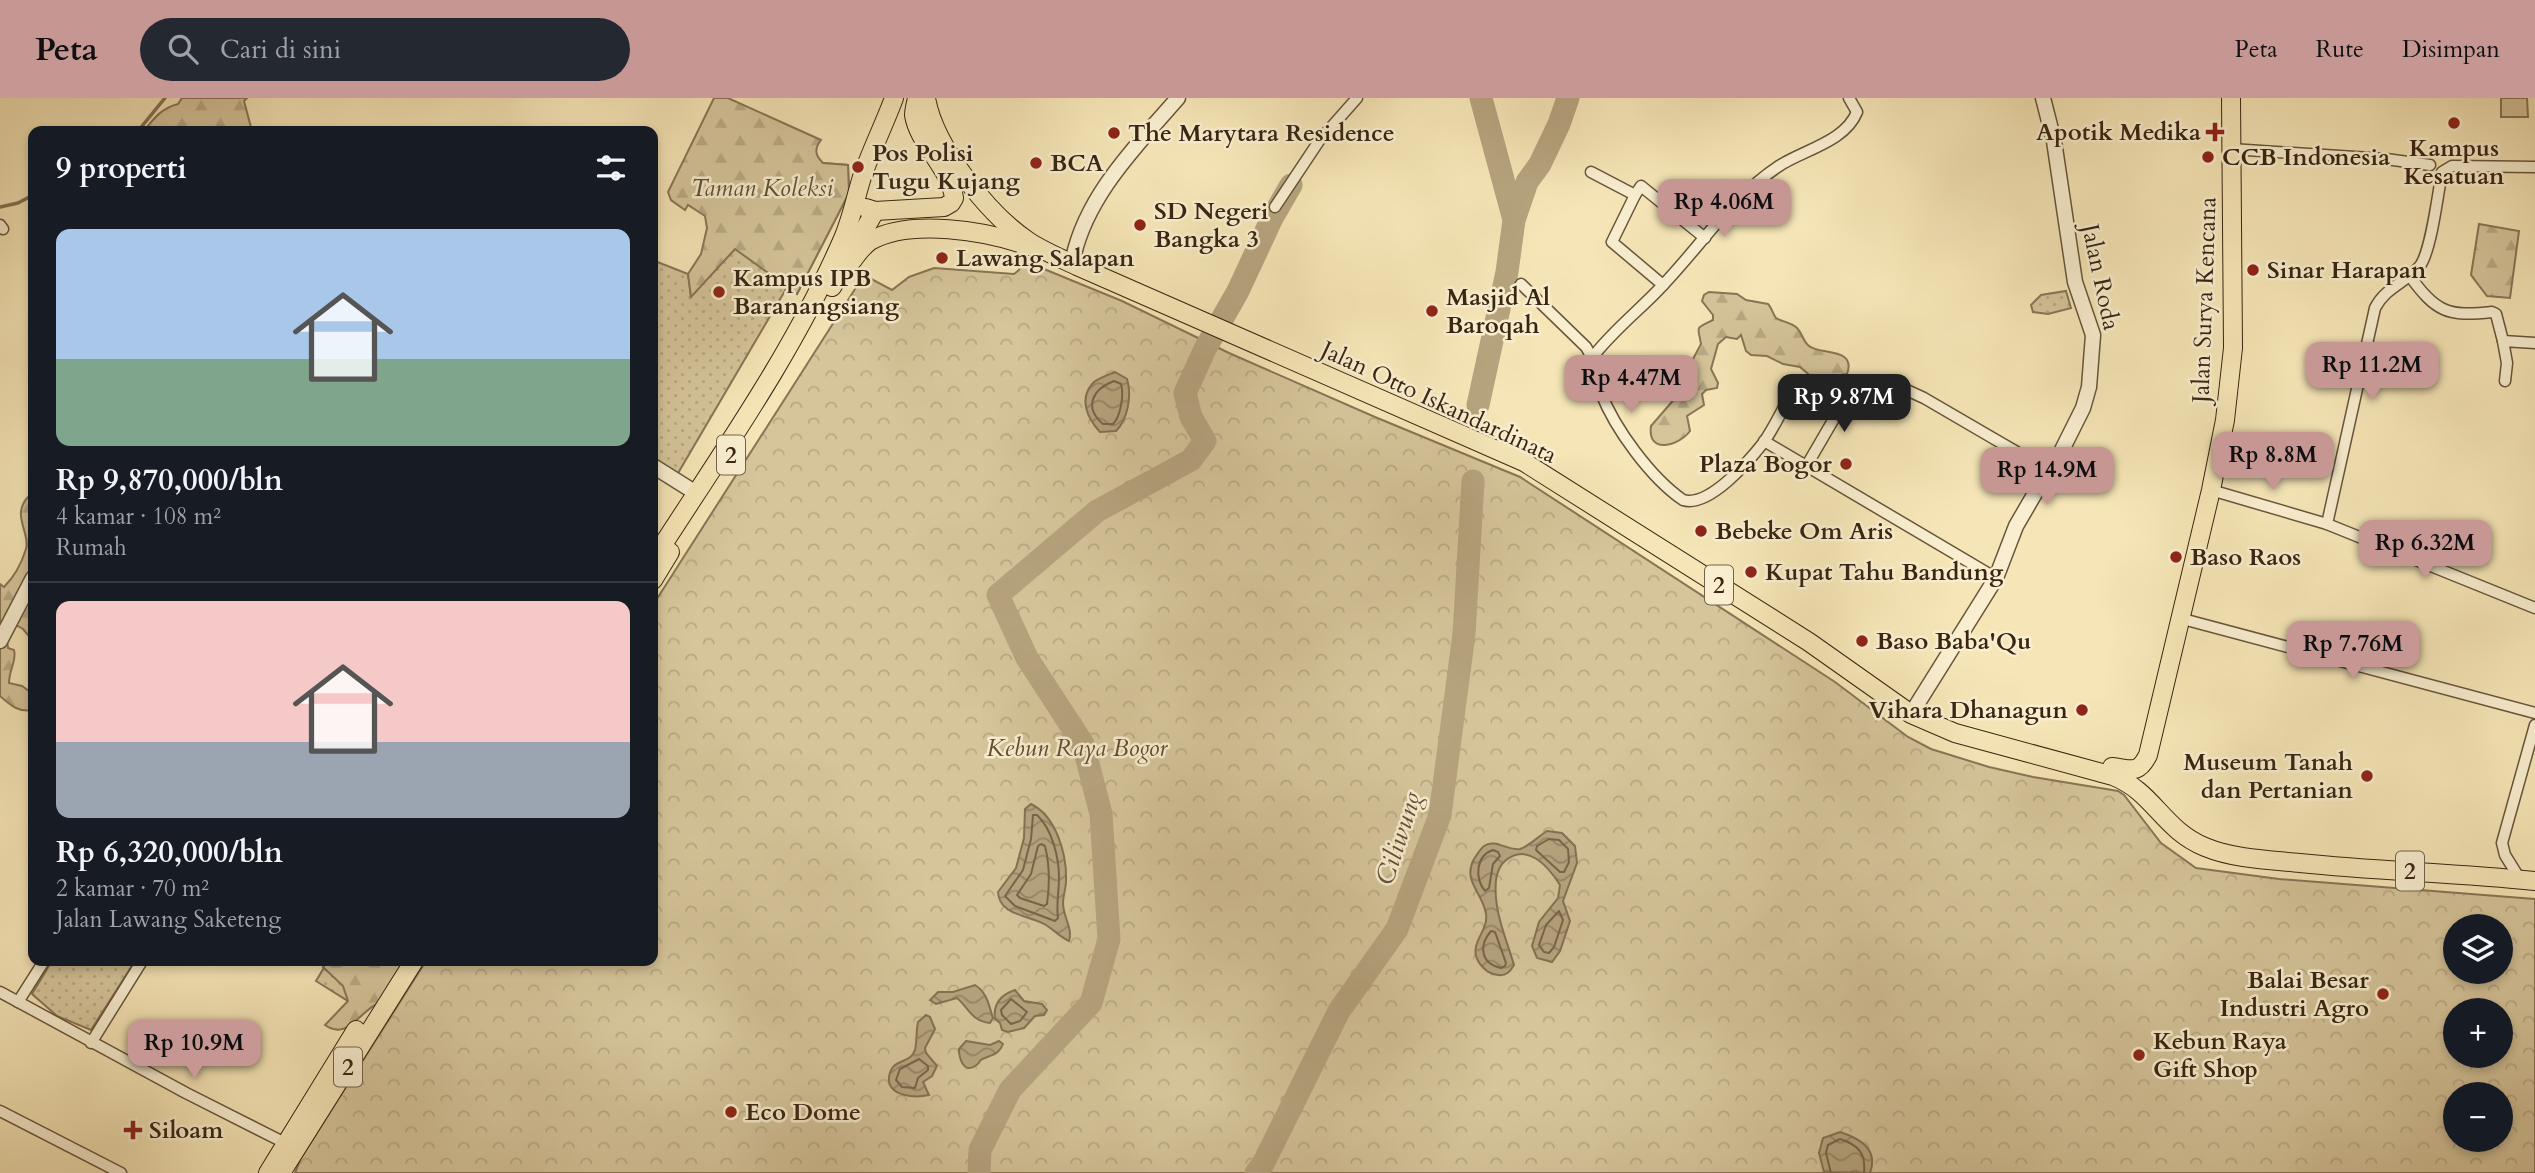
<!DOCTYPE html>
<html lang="id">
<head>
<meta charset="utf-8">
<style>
	:root { --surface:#171b24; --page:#242831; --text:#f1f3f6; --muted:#9ea1a6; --line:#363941; --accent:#c59692 }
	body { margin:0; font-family:Cardo,serif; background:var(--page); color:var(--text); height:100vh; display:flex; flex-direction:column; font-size:26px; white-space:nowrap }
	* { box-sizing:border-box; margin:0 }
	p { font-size:23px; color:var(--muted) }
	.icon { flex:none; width:38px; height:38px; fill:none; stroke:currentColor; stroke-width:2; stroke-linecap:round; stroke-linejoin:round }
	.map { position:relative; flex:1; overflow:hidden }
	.drawer { position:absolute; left:28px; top:28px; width:630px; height:840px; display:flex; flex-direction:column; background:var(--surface); border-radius:14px; box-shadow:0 4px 10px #0003 }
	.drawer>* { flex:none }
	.tools { position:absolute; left:2443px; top:816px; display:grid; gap:14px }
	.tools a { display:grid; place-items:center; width:70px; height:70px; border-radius:50%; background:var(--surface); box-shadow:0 4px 10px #0003; font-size:35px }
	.price { position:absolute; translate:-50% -60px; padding:0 16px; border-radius:14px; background:var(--accent); color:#111; font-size:23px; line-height:46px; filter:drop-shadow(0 2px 4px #0008) }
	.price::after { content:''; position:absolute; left:50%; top:42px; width:21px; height:16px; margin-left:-10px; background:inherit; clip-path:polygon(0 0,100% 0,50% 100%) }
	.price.active { background:#222; color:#fff }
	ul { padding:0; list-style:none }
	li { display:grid; align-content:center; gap:14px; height:371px; padding:0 28px }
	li+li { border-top:2px solid var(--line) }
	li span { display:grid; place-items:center; height:217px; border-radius:14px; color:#555 }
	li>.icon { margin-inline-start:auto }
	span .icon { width:126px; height:126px; fill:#fffc; stroke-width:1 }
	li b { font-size:30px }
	h2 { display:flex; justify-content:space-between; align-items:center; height:84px; padding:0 28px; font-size:30px }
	header { display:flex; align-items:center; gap:42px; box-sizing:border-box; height:98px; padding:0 35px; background:var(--accent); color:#111 }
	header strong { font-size:33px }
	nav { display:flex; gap:38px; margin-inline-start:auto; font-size:24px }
	.search { width:490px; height:63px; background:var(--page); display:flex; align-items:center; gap:18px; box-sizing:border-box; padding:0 24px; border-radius:38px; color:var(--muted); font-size:26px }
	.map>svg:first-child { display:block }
	.grass { fill:url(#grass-dots); stroke:#887556; stroke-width:2 }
	.forest { fill:url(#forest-firs); stroke:#887556; stroke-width:2 }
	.park { fill:url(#park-crowns); stroke:#887556; stroke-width:2; fill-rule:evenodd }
	.pitch { fill:#d6c59b; stroke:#887556; stroke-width:2 }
	.water { fill:url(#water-waves); stroke:#847153; stroke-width:2 }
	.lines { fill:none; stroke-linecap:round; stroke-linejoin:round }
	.shore { stroke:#786448; stroke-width:2 }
	.stream { stroke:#847153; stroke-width:3.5 }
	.river { stroke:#b6a47f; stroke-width:23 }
	.minor-casing { stroke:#68553b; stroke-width:13 }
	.tertiary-casing { stroke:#68553b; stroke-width:17 }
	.primary-casing { stroke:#392512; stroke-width:20 }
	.trunk-casing { stroke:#392512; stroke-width:20 }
	.minor { stroke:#f9efd0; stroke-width:10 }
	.tertiary { stroke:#f9efd0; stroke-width:14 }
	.primary { stroke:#f6e6b7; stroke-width:18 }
	.trunk { stroke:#f6e6b7; stroke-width:18 }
	.tram { stroke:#392512; stroke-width:2 }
	.poi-dot { fill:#8f2418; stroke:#f9efd0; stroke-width:2.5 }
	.labels { text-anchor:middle; stroke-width:5; stroke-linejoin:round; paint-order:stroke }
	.shield { fill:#f9efd0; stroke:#73624b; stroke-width:2 }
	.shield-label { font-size:23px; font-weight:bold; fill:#392512 }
	.poi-label { font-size:24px; font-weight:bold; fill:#392512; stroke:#f9efd0; text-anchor:start }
	.park-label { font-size:24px; font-style:italic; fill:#604d34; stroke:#f9efd0 }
	.street-label { font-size:24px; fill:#392512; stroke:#f9efd0 }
	.water-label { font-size:26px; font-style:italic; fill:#655138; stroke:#f9efd0 }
</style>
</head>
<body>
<header>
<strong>Peta</strong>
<div class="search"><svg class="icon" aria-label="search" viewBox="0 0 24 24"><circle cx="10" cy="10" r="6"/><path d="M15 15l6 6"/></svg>Cari di sini</div>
<nav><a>Peta</a><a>Rute</a><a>Disimpan</a></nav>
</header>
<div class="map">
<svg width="2535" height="1075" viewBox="0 0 2535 1075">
	<defs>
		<pattern id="grass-dots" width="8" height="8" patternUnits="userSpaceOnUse" patternTransform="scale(1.75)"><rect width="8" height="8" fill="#d6c59b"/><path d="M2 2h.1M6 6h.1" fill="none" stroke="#b8a984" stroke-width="1.8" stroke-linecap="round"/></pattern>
		<pattern id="forest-firs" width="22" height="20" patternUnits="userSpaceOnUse" patternTransform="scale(1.75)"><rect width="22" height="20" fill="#d6c59b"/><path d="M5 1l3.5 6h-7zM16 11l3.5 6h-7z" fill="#b8a984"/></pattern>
		<pattern id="park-crowns" width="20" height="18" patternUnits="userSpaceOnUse" patternTransform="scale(1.75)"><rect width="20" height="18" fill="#d6c59b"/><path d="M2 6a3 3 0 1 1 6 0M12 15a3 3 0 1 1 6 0" fill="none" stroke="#b8a984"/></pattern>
		<pattern id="water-waves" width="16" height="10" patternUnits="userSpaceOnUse" patternTransform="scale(1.75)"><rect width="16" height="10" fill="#b6a47f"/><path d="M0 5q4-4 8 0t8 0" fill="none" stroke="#958567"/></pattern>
	</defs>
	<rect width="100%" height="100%" fill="#f6e6b7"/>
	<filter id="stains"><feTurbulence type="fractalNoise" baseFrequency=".00286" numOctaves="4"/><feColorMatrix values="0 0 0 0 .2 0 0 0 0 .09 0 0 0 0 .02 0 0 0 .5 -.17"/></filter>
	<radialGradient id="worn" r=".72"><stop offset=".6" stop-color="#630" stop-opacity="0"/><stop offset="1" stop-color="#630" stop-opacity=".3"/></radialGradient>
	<g class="grass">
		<path d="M823,65L848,67L849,95L797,196L786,191L674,382L653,368V167L655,163L688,176L691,198L735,151Z"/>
		<path d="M2066,193L2071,210L2048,216L2033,214L2031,207L2041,197Z"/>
		<path d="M52,863H135L91,932L57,918L32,896Z"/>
		<path d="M328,863H373L348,903L316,883Z"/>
	</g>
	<g class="forest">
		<path d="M182,0H247L244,3L252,33H144C154,20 162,10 178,6Z"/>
		<path d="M714,0H728L821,42C814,51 815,57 823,65L848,67L849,95L797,196L735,151L691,199L688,176L701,156L707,130L705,118L688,107L685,112L671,102L668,94Z"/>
		<path d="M2479,126L2519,133L2510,200L2487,198L2471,177Z"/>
		<path d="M1709,194L1737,196L1746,202L1768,206C1772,210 1773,217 1776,220C1782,224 1791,224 1797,230C1802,235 1803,243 1809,248C1819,257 1857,249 1847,276L1814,281L1800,269L1783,266L1767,258L1751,257L1746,253L1741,237L1737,241L1726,239L1718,246L1711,271L1718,285L1717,290L1706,292L1702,296L1704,307L1687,318L1690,333C1679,348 1647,357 1651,328L1683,291L1686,274L1701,246C1698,228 1694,231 1713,222V217L1702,203L1704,197Z"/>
		<path d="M29,398H33V543L23,531L16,527L7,542L8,550L14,552C17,562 9,572 9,585L22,588L33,596V612C19,615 10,607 0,598V486L4,489C14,479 22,464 26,451C31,435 10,417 29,398Z"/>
		<path d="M328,863H406L381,904C361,910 349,944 325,927L348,903L343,888L323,869Z"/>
	</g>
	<path class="park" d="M1022,162L1122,203L1229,255L1375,319L1520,379L1835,584L1908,639L1931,651L1989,669L2033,679L2118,693L2124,697L2161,745L2196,770L2279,781L2535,801V1075H295L301,1060L426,863H653V507L864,177L892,192L909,179L934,170L1014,176L1019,172ZM2455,828H2501V873H2455ZM2455,912H2501V957H2455ZM2455,996H2501V1041H2455Z"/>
	<path class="pitch" d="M2501,0H2527L2528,19H2501Z"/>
	<g class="water">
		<path d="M1115,274L1127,281C1132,297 1128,321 1116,333L1100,334C1087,320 1078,300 1094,284C1099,280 1108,277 1115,274Z"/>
		<path d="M1031,706C1056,718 1067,756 1066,783C1066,790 1063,798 1063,805C1063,819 1073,830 1069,843C1060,839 1054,832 1046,827C1030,817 999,818 998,794L1016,770L1024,740L1025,711Z"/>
		<path d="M1547,733L1562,735L1575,748L1577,765L1563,803L1570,823L1560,853L1552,864L1537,860L1532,848L1539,824L1558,800L1560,787C1548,768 1527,744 1505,763C1499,768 1497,775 1496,782C1493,812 1506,840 1514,867C1510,874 1506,878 1498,877C1489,876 1485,872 1480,866C1466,847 1489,834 1486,816C1483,795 1462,783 1474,761C1477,757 1480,751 1484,748C1495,740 1507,753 1520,751C1528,749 1539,738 1547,733Z"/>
		<path d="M975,887C987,894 989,908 993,920L990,925C971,923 969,910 957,900L936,906L930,902L938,894H953Z"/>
		<path d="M1015,892L1024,903L1042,906L1047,912L1044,917L1035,918L1024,930L1008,934L1002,932L1000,925L995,921C993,906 1000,897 1015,892Z"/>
		<path d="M926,917L930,919L935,931L925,950L926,955L937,968L932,978L923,984L929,997C916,1000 887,999 889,979C892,959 910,967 915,952C917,944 916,933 918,924Z"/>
		<path d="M966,943L990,947L999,943L1003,946C999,956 994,956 985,960C975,964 984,962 975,968C963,976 959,959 959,951Z"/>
		<path d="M1840,1034C1859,1040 1879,1051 1870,1075L1824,1074L1819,1055L1823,1040Z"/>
	</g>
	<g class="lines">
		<g class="shore">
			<path d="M1114,283L1121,286C1124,296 1121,318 1113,326H1103C1083,309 1093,291 1114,283Z"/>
			<path d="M1033,717H1037C1052,731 1059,759 1059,780C1059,794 1056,806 1058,820L1055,823L1015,808L1005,798L1023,772L1031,741Z"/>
			<path d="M1549,741L1559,742L1568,751L1569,764L1564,774H1560L1536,752L1537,748Z"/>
			<path d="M1041,746L1045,748C1050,768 1050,785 1047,806L1044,808L1020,800L1017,797L1031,776L1038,748Z"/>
			<path d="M1493,752L1498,754L1500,758L1493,766L1489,790L1485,793C1475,781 1475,758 1493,752Z"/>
			<path d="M1559,813L1563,822L1554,849L1549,855L1544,854L1539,847L1546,827Z"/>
			<path d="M1491,833L1495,834L1506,865L1505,868L1501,870C1481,866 1478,848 1491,833Z"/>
			<path d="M1011,901L1027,914L1020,923L1011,926L1002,917L1001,912Z"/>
			<path d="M919,961L928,968V972L918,980L915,990L902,989L896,982L900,971Z"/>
			<path d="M1831,1075L1826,1055L1828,1047L1840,1041C1859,1047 1866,1056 1864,1075"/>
		</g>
		<g class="stream">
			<path d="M138,33L165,0"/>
			<path d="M0,109L18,105L33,97"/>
		</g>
		<g class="river">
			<path d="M1514,122L1527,84L1540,66L1559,26L1568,0"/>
			<path d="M1478,307L1507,174L1514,122L1481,0"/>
			<path d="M979,1075L980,1052L1010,992L1091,905L1109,841L1101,716L1083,646L1027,560L998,497L1097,413L1191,362L1205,343L1191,319L1185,295L1205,251L1238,193L1272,120L1291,87"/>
			<path d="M1256,1075L1263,1066L1339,913L1397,831L1440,717L1464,536L1473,383"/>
		</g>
		<g class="minor-casing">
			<g id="minor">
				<path d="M2231,51L2386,61L2430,67"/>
				<path d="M1591,74L1635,97L1641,88L1705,140"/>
				<path d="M1635,97L1612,144L1663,187"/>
				<path d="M1275,109L1319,43L1357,0"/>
				<path d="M0,127L3,131"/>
				<path d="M2409,177C2436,214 2447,219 2492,214L2496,216L2503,243"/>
				<path d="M1521,186L1586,249C1595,262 1595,280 1601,295C1615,331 1651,380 1683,402C1709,410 1749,363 1764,344C1775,328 1784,308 1794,291L1827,308L1832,307L1845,288H1873L1880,284H1889L1924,300L2051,374"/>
				<path d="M1592,260C1612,233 1640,212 1663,187C1702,146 1731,100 1779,68C1803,52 1845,44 1857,14L1849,0"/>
				<path d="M2505,283L2507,265L2503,243L2535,245"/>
				<path d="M1764,343L1996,480"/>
				<path d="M1807,367L1853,288"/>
				<path d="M2211,392L2327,426L2535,510"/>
				<path d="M2327,426L2375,210C2385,190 2405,185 2419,169C2431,156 2438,94 2442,74L2452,68L2535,69"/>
				<path d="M2179,520L2535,615"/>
				<path d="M2518,778L2505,757L2502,745L2535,627"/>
				<path d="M0,894L186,995L285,1045"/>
				<path d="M18,904L44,863"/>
				<path d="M91,945L142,863"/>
				<path d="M0,1013L121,1075"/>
			</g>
		</g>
		<g class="tertiary-casing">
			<g id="tertiary">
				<path d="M1072,166C1083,101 1136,48 1178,0"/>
				<path d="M653,368L696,395"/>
				<path d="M0,543L33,480"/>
				<path d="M1911,616L1996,480L2016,428L2041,385L2051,374L2083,310L2089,289L2093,237L2075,184L2054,43L2043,0"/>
			</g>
		</g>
		<g class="primary-casing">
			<g id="primary">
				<path d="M926,0C934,48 988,116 1028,143C1043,153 1060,160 1077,168L1524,364L1809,544L1911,616L1955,635L2113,678C2154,694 2162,731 2205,749C2234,761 2269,762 2300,765C2378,773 2457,775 2535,783"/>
				<path d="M852,163C857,156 863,148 870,143C910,120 987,133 1028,148"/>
				<path d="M2112,669C2131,671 2138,677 2148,657L2211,392L2225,322L2233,250L2231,0"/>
			</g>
		</g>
		<g class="trunk-casing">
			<g id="trunk">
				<path d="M866,110L875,113L944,109L951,105L954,100C950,69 919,47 914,17C914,12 916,5 917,0"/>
				<path d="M832,189L875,113"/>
				<path d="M653,462C719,359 792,257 841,145C851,124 855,101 862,79C871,53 884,27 894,0"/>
				<path d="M653,482L670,454"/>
				<path d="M268,1075L356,932"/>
				<path d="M281,1075L414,863"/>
			</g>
		</g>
		<use href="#minor" class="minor"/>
		<use href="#tertiary" class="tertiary"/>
		<use href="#primary" class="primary"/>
		<use href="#trunk" class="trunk"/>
		<path class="tram" d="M1440,309L1445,312"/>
	</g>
	<g class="poi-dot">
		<circle cx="2454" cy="25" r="7"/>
		<path d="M2211.5 23.5h7v7h7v7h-7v7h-7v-7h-7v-7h7z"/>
		<circle cx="1114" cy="35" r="7"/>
		<circle cx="2208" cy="59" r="7"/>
		<circle cx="1036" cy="65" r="7"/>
		<circle cx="858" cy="69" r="7"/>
		<circle cx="1140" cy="127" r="7"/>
		<circle cx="942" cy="160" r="7"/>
		<circle cx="2253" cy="172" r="7"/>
		<circle cx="719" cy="194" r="7"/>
		<circle cx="1432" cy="213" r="7"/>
		<circle cx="1846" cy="366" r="7"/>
		<circle cx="1701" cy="433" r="7"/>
		<circle cx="2176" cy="459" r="7"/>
		<circle cx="1751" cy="474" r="7"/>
		<circle cx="1862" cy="543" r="7"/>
		<circle cx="2082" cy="612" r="7"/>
		<circle cx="2367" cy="678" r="7"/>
		<circle cx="2383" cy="896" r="7"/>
		<circle cx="2139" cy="957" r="7"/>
		<circle cx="731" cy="1014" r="7"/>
		<path d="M129.5 1021.5h7v7h7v7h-7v7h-7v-7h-7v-7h7z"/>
	</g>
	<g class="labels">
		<g class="shield">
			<rect x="717" y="337.5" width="28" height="39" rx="5"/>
			<rect x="1705" y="467.5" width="28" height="39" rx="5"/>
			<rect x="2396" y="753.5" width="28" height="39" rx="5"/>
			<rect x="334" y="949.5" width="28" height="39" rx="5"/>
		</g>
		<g class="shield-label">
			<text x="731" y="365">2</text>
			<text x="1719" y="495">2</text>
			<text x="2410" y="781">2</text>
			<text x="348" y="977">2</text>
		</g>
		<g class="poi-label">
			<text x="2201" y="42" text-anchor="end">Apotik Medika</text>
			<text x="1128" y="43">The Marytara Residence</text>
			<text x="2454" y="58" text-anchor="middle">Kampus<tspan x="2454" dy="28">Kesatuan</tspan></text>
			<text x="872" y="63">Pos Polisi<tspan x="872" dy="28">Tugu Kujang</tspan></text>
			<text x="2222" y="67">CCB Indonesia</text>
			<text x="1050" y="73">BCA</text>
			<text x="1154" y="121">SD Negeri<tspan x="1154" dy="28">Bangka 3</tspan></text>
			<text x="956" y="168">Lawang Salapan</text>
			<text x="2267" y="180">Sinar Harapan</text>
			<text x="733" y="188">Kampus IPB<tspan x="733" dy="28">Baranangsiang</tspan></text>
			<text x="1446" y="207">Masjid Al<tspan x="1446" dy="28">Baroqah</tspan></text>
			<text x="1832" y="374" text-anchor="end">Plaza Bogor</text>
			<text x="1715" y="441">Bebeke Om Aris</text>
			<text x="2190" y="467">Baso Raos</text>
			<text x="1765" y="482">Kupat Tahu Bandung</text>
			<text x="1876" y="551">Baso Baba'Qu</text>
			<text x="2068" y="620" text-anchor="end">Vihara Dhanagun</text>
			<text x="2353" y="672" text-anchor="end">Museum Tanah<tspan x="2353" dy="28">dan Pertanian</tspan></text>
			<text x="2369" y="890" text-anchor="end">Balai Besar<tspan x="2369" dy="28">Industri Agro</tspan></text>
			<text x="2153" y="951">Kebun Raya<tspan x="2153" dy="28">Gift Shop</tspan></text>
			<text x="745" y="1022">Eco Dome</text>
			<text x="149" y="1040">Siloam</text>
		</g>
		<g class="park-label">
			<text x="762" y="98">Taman Koleksi</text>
			<text x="1077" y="658">Kebun Raya Bogor</text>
		</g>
		<g class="street-label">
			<text transform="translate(2101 179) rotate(78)" y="8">Jalan Roda</text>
			<text transform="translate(2204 202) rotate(-88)" y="8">Jalan Surya Kencana</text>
			<text transform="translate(1439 304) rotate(25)" y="8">Jalan Otto Iskandardinata</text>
		</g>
		<g class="water-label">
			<text transform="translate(1398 740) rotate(-72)" y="9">Ciliwung</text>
		</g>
	</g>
	<rect width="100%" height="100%" filter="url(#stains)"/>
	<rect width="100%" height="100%" fill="url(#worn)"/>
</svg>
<div class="tools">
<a><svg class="icon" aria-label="layers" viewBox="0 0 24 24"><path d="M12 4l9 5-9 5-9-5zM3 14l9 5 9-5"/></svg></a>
<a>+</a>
<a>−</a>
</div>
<b class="price" style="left:1724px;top:141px">Rp 4.06M</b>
<b class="price" style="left:2372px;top:304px">Rp 11.2M</b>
<b class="price" style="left:1631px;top:317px">Rp 4.47M</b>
<b class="price active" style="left:1844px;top:336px">Rp 9.87M</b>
<b class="price" style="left:2273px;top:394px">Rp 8.8M</b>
<b class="price" style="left:2047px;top:409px">Rp 14.9M</b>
<b class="price" style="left:2425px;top:482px">Rp 6.32M</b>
<b class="price" style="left:2353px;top:583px">Rp 7.76M</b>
<b class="price" style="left:194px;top:982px">Rp 10.9M</b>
<section class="drawer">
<h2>9 properti<svg class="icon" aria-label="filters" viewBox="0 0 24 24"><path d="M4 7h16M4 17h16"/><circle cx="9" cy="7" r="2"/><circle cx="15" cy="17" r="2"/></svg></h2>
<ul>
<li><span style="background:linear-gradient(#a9c7e8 60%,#7fa58c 0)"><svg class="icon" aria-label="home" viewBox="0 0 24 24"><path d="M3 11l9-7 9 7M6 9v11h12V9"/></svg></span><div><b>Rp 9,870,000/bln</b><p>4 kamar · 108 m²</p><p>Rumah</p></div></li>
<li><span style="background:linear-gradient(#f6c9c9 65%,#9aa5b1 0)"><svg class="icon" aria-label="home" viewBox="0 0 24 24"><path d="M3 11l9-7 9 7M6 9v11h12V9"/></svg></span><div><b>Rp 6,320,000/bln</b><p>2 kamar · 70 m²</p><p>Jalan Lawang Saketeng</p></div></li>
</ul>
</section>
</div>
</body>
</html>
